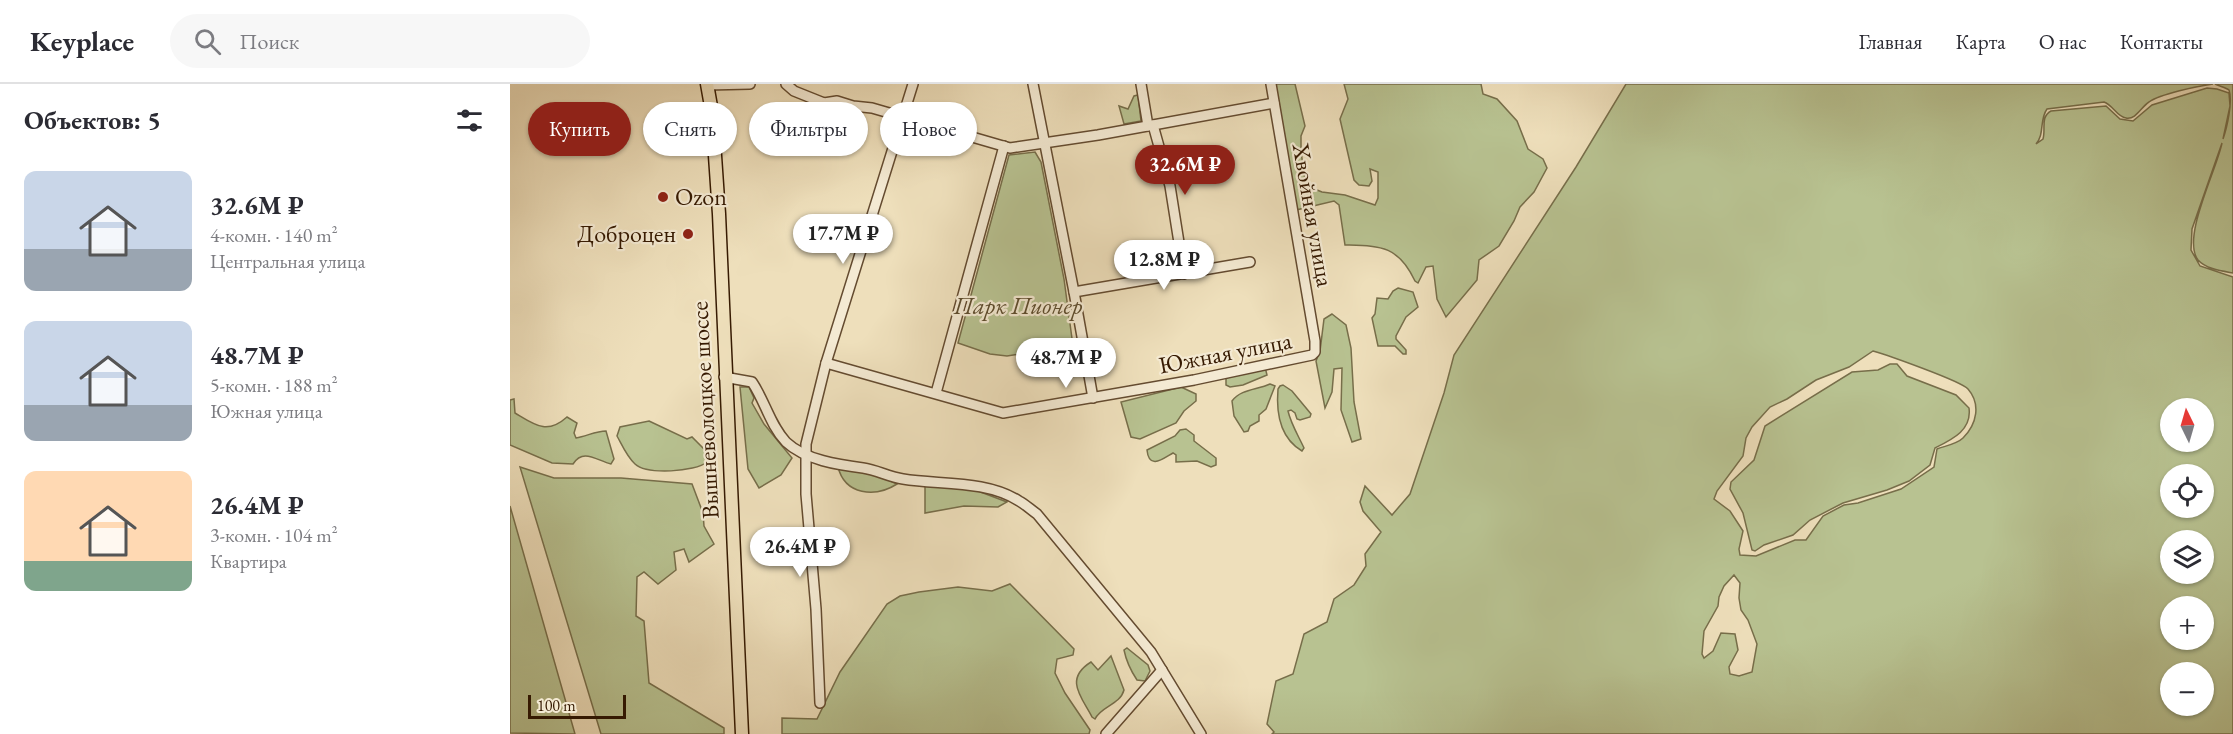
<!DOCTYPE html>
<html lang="ru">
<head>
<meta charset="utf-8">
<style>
	:root { --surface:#fff; --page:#f7f7f7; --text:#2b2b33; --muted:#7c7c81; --line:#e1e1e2; --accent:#8f2418 }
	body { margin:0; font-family:"EB Garamond",serif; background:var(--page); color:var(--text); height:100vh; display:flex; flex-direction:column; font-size:22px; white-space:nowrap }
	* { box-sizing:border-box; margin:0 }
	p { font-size:20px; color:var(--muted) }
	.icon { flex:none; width:33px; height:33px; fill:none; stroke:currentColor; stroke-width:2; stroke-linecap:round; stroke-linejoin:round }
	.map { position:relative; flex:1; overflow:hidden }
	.panel { display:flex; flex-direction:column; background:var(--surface); width:510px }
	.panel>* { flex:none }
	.guide { position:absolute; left:18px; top:18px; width:570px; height:54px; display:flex; gap:12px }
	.needle { width:39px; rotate:355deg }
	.controls { position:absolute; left:1650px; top:314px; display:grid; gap:12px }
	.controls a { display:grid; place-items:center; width:54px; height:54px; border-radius:50%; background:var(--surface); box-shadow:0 2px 4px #0004; font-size:30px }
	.scale { position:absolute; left:18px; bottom:15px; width:98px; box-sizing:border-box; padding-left:6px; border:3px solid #361a02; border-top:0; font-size:16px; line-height:21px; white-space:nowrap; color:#361a02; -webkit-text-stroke:4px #f4ead3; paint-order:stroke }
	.price { position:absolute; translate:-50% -51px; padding:0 14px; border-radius:21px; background:#fff; color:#222; font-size:20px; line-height:39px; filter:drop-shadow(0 2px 3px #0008) }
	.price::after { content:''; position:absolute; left:50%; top:36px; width:18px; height:14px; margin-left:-9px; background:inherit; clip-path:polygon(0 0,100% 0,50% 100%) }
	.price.current { background:var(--accent); color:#fff }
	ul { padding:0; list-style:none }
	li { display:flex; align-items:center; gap:18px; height:150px; padding:0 24px }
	li span { display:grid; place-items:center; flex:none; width:168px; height:120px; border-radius:12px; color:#555 }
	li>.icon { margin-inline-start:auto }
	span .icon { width:72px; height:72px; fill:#fffc; stroke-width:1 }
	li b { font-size:26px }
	h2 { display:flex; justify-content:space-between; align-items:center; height:72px; padding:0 24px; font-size:26px }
	.chip { padding:0 21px; border-radius:27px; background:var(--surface); box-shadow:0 2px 4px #0004; font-size:21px; line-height:54px }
	.chip.current { background:var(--accent); color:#fff }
	header { display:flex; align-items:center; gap:36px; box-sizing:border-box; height:84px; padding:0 30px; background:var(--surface); border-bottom:2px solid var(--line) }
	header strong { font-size:28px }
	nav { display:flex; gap:33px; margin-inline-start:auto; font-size:21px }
	.search { width:420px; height:54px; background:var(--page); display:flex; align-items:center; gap:15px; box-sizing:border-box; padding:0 21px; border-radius:33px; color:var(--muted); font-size:22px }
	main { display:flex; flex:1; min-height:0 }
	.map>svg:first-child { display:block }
	.green { fill:#b8c291; stroke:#776e4a; stroke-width:1.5; fill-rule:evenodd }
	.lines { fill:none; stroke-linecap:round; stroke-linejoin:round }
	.minor-casing { stroke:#644b30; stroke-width:12 }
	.major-casing { stroke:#361a02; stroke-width:15 }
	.minor { stroke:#f4ead3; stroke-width:9 }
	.major { stroke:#eedfbb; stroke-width:12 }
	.poi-dot { fill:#8f2418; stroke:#f4ead3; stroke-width:2 }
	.labels { text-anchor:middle; stroke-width:4.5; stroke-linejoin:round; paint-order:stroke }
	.poi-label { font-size:24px; fill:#361a02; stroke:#f4ead3; text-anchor:start }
	.street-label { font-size:24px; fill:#361a02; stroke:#f4ead3 }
	.park-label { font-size:24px; font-style:italic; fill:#5d4c2d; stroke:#f4ead3 }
</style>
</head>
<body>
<header>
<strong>Keyplace</strong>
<div class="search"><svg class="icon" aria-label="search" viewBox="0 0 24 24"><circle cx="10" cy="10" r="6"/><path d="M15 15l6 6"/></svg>Поиск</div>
<nav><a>Главная</a><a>Карта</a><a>О нас</a><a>Контакты</a></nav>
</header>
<main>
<section class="panel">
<h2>Объектов: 5<svg class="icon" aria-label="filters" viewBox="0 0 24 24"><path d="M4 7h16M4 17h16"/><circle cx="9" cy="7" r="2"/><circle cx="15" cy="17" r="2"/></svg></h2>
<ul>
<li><span style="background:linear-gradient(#c9d6e8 65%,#9aa5b1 0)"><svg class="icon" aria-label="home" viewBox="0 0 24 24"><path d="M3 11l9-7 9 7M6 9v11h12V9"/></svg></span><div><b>32.6M ₽</b><p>4-комн. · 140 m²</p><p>Центральная улица</p></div></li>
<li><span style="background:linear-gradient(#c9d6e8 70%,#9aa5b1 0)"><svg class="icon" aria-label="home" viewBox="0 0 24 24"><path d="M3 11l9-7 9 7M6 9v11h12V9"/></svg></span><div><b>48.7M ₽</b><p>5-комн. · 188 m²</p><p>Южная улица</p></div></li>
<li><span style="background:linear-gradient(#ffd9b3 75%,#7fa58c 0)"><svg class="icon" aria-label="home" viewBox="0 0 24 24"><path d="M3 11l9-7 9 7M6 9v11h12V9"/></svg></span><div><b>26.4M ₽</b><p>3-комн. · 104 m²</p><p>Квартира</p></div></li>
</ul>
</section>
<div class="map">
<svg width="1723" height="650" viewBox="0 0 1723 650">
	<rect width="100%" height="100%" fill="#eedfbb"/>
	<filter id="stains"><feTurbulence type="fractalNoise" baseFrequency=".00333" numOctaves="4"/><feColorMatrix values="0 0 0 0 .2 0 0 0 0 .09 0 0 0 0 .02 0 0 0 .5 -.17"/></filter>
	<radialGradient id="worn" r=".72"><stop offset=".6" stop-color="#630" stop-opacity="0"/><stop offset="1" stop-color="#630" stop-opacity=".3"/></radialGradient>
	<g class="green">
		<path d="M763,0H785L795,42L791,52V67L795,97L802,104L812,108L835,111L865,121L868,114V88L860,85L862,97L859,102L849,101L844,96L830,35L838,15L834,0H971L973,10L987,15L1007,37L1018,65L1033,75L1037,84L1024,108L1010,123L1004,137L989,162L969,176L967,196L936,233L927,215L923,182L916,183L908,199L905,197C888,161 870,162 835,161L829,121L824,117L786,126Z"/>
		<path d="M1116,0H1703C1688,2 1650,10 1639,18C1631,23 1626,36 1616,34C1607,33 1603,21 1594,18L1537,25C1529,36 1535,50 1526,60L1533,55C1536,45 1530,33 1541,27L1596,22L1610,35L1623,37L1642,21L1697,4L1707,5L1719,9L1720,22L1713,55C1717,44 1723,17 1719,6C1716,4 1709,2 1705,0H1723V189C1712,187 1696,185 1688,176C1671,154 1707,85 1712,59L1682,145L1681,166L1690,182L1723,193V650H762L764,648L757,640L766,597L783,590L794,550L817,538L824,515L844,501L856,482L855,470L871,448L853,427L850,418L855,402L882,431L900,410L934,309L944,271L1066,83ZM1363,267C1377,271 1451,297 1458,305C1471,320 1467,340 1453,354C1447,360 1435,362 1427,365L1424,383L1391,405L1348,419L1334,421L1313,432L1296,456H1285L1246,472L1230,471L1229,465L1233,447L1220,427L1204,415L1207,407L1233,372L1236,354L1242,343L1260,323L1277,315L1306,296L1339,283ZM1660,324H1694V357H1660ZM1660,390H1694V423H1660ZM1660,456H1694V489H1660ZM1224,491L1230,499L1229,514L1231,526L1238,536L1247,560L1242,588L1229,592L1220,590L1219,583L1228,566L1225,550L1211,549L1203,567L1194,574L1192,570L1194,547L1208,522L1209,513L1214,502ZM1660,522H1694V555H1660ZM1660,588H1694V621H1660Z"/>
		<path d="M628,11L631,37L614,40L609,22L618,25L624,12Z"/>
		<path d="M525,68L531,78L554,195L563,262L497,272L480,270L448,259L499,71Z"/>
		<path d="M888,204L903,208L908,223L896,233L886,252V255L896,266V270H893L885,262H868L862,234L865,230L867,214L878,215L883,207Z"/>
		<path d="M822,230L836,241L841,264L844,318L851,355L842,358L831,326L832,284L824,285L822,308L815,324L806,277L810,267L814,235Z"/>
		<path d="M1380,280H1387L1397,292L1446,311L1459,324C1462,346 1443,355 1425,364L1420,381L1399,397L1377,406L1333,419L1300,436L1283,451L1254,461L1245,467L1242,466L1233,429L1220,405L1221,398L1244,376L1255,342L1342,288L1368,286Z"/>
		<path d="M755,283L757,291L733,301L720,303L716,301V295L722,291Z"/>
		<path d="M760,300L765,302L756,325L749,331V337L740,342L738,347L734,348L724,332L722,317C731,305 747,306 760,300Z"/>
		<path d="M773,301L782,307L801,330L800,333L790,336L787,335L785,329L781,326L778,327C781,340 788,351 794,364L792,367C770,354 766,329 768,305L770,302Z"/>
		<path d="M230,303H239L244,314L242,319L254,340L282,374L271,391L249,404L238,385Z"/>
		<path d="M671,303L686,310V317L674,327L666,339L630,355L621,353L611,318Z"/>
		<path d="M4,315L5,329C25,341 37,351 57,333L67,339L64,349L66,354C77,352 86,347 96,347L104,375L101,380C86,376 73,364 63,380L42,379L0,361V316Z"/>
		<path d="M139,337L177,355L182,353L197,368V378C185,388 137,391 125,380C117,373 112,361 107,352L110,343Z"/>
		<path d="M676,345L684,351V357L706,374V381L701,383L687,377L666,378V371L663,369C654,374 639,387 637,366L665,352L670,346Z"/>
		<path d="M10,383L44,394H111L182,400L193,429L194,442L204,460L179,478L174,465L164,468L166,486L148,500L134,488L127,493L126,532L134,537L139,599L214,644V650H91Z"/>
		<path d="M328,383L356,386L387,400C365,414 335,411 328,383Z"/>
		<path d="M415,402L460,404L497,418L488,423L454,422L415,429Z"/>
		<path d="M0,422L65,650L0,649Z"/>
		<path d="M500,500L564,565L563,571L547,575L545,589L555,609L580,646L579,650H272V634L307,635L330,588L377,520L390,512L409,508L448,503L482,507Z"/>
		<path d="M617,564L638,581L640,587L635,597L627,596C621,587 616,576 614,566Z"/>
		<path d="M601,572L614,606C610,621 591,622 585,635L582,633C571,612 554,595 581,578L588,586Z"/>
	</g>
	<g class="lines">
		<g class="minor-casing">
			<g id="minor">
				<path d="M276,0L284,7L314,19L327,17L343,22L362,24L500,64L588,51L764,19"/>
				<path d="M523,0L564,208L583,314"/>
				<path d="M631,0L638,42"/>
				<path d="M197,1L240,0"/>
				<path d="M643,41L660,102L674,190"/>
				<path d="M564,208L740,178"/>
				<path d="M316,279L493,329L684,296L802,271L805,268V257L761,0"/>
				<path d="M214,293L242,298C255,317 260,341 276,358C295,376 329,381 353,384C367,386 379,393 393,395C430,401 476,396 509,417C515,420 521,426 527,430L641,568L691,650"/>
				<path d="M426,309L494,62"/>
				<path d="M310,619L306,525L296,410V360L316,279L403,0"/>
				<path d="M596,650L652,586"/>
			</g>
		</g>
		<g class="major-casing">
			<path id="major" d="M197,0L202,28L209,130L232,650"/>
		</g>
		<use href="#minor" class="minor"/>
		<use href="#major" class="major"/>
	</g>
	<g class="poi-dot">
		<circle cx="153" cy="113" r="6"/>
		<circle cx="178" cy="150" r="6"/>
	</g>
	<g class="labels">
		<g class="poi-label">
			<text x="165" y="121">Ozon</text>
			<text x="166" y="158" text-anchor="end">Доброцен</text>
		</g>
		<g class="street-label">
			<text transform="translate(803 131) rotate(80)" y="8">Хвойная улица</text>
			<text transform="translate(715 269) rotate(-11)" y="8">Южная улица</text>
			<text transform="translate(195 326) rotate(-93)" y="8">Вышневолоцкое шоссе</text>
		</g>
		<g class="park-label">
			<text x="508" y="230">Парк Пионер</text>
		</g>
	</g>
	<rect width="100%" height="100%" filter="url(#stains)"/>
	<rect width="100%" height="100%" fill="url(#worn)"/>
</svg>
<div class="controls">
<a><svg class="needle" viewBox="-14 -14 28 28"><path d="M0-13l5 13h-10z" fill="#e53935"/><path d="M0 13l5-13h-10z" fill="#7c7c81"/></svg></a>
<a><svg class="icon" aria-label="locate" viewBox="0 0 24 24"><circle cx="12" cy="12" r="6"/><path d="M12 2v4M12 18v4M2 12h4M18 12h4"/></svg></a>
<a><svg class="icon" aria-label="layers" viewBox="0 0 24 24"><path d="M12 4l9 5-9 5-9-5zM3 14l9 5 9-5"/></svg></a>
<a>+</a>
<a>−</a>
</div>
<div class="scale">100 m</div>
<b class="price current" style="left:675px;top:112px">32.6M ₽</b>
<b class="price" style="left:333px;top:181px">17.7M ₽</b>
<b class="price" style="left:654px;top:207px">12.8M ₽</b>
<b class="price" style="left:556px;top:305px">48.7M ₽</b>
<b class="price" style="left:290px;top:494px">26.4M ₽</b>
<div class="guide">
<a class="chip current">Купить</a>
<a class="chip">Снять</a>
<a class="chip">Фильтры</a>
<a class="chip">Новое</a>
</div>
</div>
</main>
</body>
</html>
